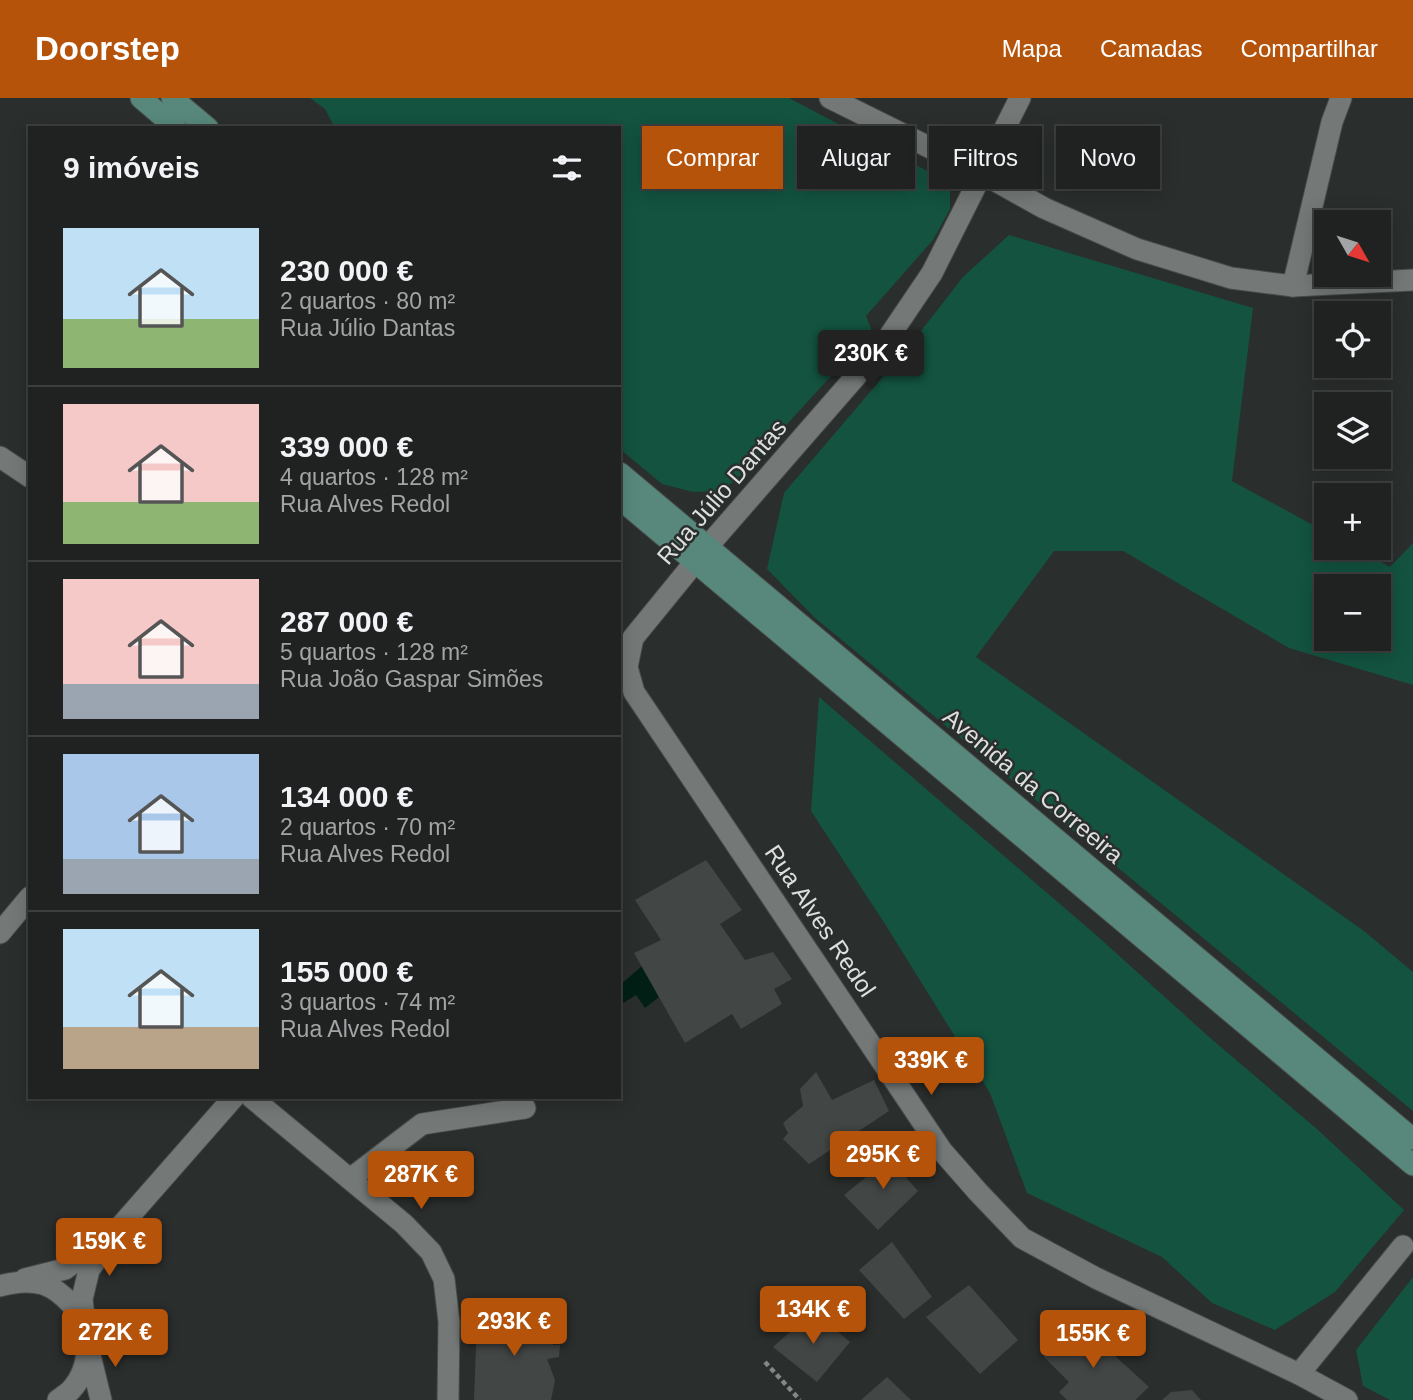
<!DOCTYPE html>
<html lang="pt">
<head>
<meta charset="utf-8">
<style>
	:root { --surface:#202221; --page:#282a2a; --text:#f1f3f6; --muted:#a2a4a5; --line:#3d3f3f; --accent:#b45309 }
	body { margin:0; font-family:Helvetica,sans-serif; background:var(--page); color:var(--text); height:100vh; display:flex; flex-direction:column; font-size:26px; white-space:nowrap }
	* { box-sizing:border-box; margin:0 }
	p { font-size:23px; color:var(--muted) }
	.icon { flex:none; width:38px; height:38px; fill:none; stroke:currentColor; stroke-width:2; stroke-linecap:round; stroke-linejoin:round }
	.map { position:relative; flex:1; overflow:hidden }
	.details { position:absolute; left:28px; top:28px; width:593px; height:973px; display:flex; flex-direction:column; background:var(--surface); border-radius:0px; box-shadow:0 4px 18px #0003,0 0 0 2px var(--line) }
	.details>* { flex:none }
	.banner { position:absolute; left:642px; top:28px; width:665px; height:63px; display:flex; gap:14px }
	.needle { width:46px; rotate:129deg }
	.controls { position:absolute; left:1314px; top:112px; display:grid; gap:14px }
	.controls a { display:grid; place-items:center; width:77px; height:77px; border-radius:0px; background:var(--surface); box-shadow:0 4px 18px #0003,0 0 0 2px var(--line); font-size:35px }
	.price { position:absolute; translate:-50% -60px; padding:0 16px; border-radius:7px; background:var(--accent); color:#fff; font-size:23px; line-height:46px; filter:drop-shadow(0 2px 4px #0008) }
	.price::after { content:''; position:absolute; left:50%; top:42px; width:21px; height:16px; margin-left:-10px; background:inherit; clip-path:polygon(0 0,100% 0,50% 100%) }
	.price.selected { background:#222; color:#fff }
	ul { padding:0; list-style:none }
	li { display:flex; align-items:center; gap:21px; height:175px; padding:0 35px }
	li+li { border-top:2px solid var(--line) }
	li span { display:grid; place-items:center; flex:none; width:196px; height:140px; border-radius:0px; color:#555 }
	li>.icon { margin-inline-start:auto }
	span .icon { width:84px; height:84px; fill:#fffc; stroke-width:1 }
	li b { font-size:30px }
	h2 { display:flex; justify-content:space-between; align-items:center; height:84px; padding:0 35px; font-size:30px }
	.tag { padding:0 24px; border-radius:0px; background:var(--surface); box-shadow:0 4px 18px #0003,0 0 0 2px var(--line); font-size:24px; line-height:63px }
	.tag.selected { background:var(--accent); color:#fff }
	header { display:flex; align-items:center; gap:42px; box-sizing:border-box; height:98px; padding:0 35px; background:var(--accent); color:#fff }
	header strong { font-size:33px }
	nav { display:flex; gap:38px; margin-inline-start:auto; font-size:24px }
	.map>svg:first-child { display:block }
	.green { fill:#135340; fill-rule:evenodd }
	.water { fill:#021f16 }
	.building { fill:#424644 }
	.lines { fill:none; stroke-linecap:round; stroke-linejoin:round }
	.street-casing { stroke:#474b49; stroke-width:23 }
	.secondary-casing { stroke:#474b49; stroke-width:23 }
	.path { stroke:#848785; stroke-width:4.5; stroke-dasharray:5 3.5; stroke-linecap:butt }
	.street { stroke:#747977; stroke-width:21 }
	.secondary { stroke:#58887b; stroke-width:21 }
	.labels { text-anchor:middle; stroke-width:5; stroke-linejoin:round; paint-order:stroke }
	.street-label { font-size:24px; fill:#dee0df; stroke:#2a2e2c }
</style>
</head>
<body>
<header>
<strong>Doorstep</strong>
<nav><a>Mapa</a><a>Camadas</a><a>Compartilhar</a></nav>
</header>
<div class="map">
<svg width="1413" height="1302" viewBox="0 0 1413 1302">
	<rect width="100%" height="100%" fill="#2a2e2c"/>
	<g class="green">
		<path d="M310,0H789L950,85V111L933,142L866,218L872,233L740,378L722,393L693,394L662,386L620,351V30H335L325,11Z"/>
		<path d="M1009,137L1253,210L1232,383L1326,434V450H1355L1390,469L1413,445V587L1289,550L1123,453H1054L976,559L1364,833L1413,874V1013L815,520L767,471L784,395L910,247L963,179ZM1326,488H1379V541H1326Z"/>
		<path d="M819,599L1095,836L1208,938L1317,1031L1404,1112L1335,1194L1275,1232L1212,1205L1162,1159L1027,1095L990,995L885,826L811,713Z"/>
		<path d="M1413,1179V1302H1390L1363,1288L1356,1252Z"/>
	</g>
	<path class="water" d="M642,868L659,899L645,910L636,897L620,907V887Z"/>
	<g class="building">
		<path d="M706,762L742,812L720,826L745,862L773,854L792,881L774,891L782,906L741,931L732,916L685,945L634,855L661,842L635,802Z"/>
		<path d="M816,974L832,1002L874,982L889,1013L809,1066L783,1041L788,1035L783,1025L803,1008L800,991Z"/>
		<path d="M897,1054L913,1069L903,1076L918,1093L878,1132L844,1097Z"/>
		<path d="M892,1144L932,1199L904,1221L859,1172Z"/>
		<path d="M969,1187L1018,1242L980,1276L926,1219Z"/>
		<path d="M539,1212L542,1233L553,1232V1247H560L559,1259L547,1261L555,1282L551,1302H474L477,1219Z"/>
		<path d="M813,1213L850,1244L817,1284L773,1249Z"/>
		<path d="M1079,1225L1149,1289L1135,1302H1067L1059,1294L1069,1284L1044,1259Z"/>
		<path d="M887,1279L911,1302H861Z"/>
		<path d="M1192,1292L1201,1302H1162L1171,1294Z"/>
	</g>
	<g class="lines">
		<g class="street-casing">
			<g id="street">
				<path d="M830,0L983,76L1044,110L1137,151L1231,180L1293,188L1413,182"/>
				<path d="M1020,0L932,175L884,246L708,448L633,540L627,569L634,594L942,1053L978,1094L1022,1140L1096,1180L1299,1276L1347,1302"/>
				<path d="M1293,188L1332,24L1341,0"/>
				<path d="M0,359L30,379"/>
				<path d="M0,835L30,799"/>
				<path d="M251,999L404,1126L431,1154L444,1181L449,1224L448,1302"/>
				<path d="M350,1081L422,1026L525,1010"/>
				<path d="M25,1181L65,1171L101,1144"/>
				<path d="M0,1188C14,1184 28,1182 43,1186C55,1190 64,1198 73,1208C92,1231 92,1269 71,1292C67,1296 62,1299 58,1302"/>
				<path d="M85,1228L82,1201L89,1172L119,1130L234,999"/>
				<path d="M89,1253L101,1302"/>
				<path d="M1299,1276L1403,1148"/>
			</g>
		</g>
		<g class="secondary-casing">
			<g id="secondary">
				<path d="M141,0L176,30"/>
				<path d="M172,0L208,30"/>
				<path d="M620,375L1413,1041"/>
				<path d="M620,401L1413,1067"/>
			</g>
		</g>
		<path class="path" d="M765,1264L800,1302"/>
		<use href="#street" class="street"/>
		<use href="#secondary" class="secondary"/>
	</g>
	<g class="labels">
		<g class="street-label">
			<text transform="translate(722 394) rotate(-49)" y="8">Rua Júlio Dantas</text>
			<text transform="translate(1033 688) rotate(40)" y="8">Avenida da Correeira</text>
			<text transform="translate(820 823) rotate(56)" y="8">Rua Alves Redol</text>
		</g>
	</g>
</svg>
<div class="controls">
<a><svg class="needle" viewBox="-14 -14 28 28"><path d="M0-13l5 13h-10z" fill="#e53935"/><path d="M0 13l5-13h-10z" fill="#a2a4a5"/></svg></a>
<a><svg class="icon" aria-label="locate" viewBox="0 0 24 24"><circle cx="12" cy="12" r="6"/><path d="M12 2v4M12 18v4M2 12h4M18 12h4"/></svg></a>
<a><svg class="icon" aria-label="layers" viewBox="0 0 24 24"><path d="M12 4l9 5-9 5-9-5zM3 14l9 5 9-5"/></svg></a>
<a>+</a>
<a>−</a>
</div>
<b class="price selected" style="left:871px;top:292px">230K €</b>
<b class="price" style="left:931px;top:999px">339K €</b>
<b class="price" style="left:883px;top:1093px">295K €</b>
<b class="price" style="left:421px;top:1113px">287K €</b>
<b class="price" style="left:109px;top:1180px">159K €</b>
<b class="price" style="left:813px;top:1248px">134K €</b>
<b class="price" style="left:514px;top:1260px">293K €</b>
<b class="price" style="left:115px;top:1271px">272K €</b>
<b class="price" style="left:1093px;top:1272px">155K €</b>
<div class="banner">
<a class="tag selected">Comprar</a>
<a class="tag">Alugar</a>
<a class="tag">Filtros</a>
<a class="tag">Novo</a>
</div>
<section class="details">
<h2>9 imóveis<svg class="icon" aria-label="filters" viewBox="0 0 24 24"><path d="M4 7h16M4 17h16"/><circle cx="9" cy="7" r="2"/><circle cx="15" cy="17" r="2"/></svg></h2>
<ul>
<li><span style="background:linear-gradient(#bfe0f5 65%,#8fb573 0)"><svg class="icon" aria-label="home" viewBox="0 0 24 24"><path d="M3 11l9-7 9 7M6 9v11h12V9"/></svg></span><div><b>230 000 €</b><p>2 quartos · 80 m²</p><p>Rua Júlio Dantas</p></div></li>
<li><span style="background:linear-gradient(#f6c9c9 70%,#8fb573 0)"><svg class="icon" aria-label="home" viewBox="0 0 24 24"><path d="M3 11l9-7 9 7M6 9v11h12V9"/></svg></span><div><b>339 000 €</b><p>4 quartos · 128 m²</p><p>Rua Alves Redol</p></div></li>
<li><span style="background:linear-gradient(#f6c9c9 75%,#9aa5b1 0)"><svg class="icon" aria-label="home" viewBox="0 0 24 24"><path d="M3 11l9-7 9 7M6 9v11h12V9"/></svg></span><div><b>287 000 €</b><p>5 quartos · 128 m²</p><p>Rua João Gaspar Simões</p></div></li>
<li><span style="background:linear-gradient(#a9c7e8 75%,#9aa5b1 0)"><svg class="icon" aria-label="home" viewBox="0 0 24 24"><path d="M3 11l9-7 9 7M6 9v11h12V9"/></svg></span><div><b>134 000 €</b><p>2 quartos · 70 m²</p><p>Rua Alves Redol</p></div></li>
<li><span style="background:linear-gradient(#bfe0f5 70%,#b9a48a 0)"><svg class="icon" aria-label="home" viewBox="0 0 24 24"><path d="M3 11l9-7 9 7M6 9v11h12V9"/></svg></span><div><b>155 000 €</b><p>3 quartos · 74 m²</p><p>Rua Alves Redol</p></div></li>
</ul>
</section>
</div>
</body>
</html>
